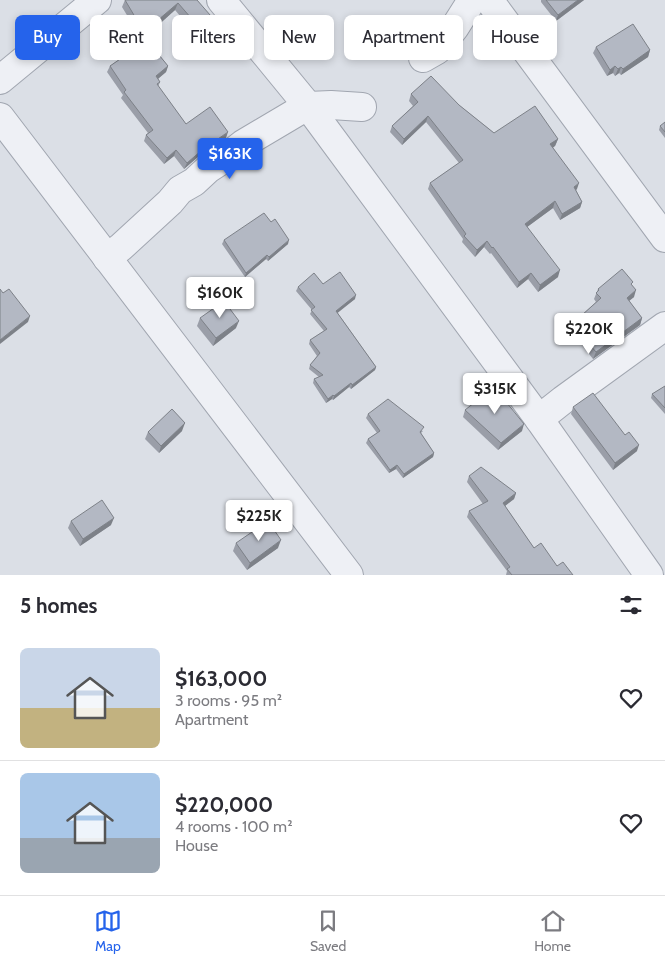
<!DOCTYPE html>
<html lang="en">
<head>
<meta charset="utf-8">
<style>
	:root { --surface:#fff; --page:#f7f7f7; --text:#2b2b33; --muted:#7c7c81; --line:#e1e1e2; --accent:#2563eb }
	body { margin:0; font-family:Cabin,sans-serif; background:var(--page); color:var(--text); height:100vh; display:flex; flex-direction:column; font-size:19px; white-space:nowrap }
	* { box-sizing:border-box; margin:0 }
	p { font-size:16px; color:var(--muted) }
	.icon { flex:none; width:28px; height:28px; fill:none; stroke:currentColor; stroke-width:2; stroke-linecap:round; stroke-linejoin:round }
	.map { position:relative; height:575px; overflow:hidden }
	.details { display:flex; flex-direction:column; background:var(--surface); flex:1 }
	.details>* { flex:none }
	.hud { position:absolute; left:15px; top:15px; width:635px; height:45px; display:flex; gap:10px }
	.price { position:absolute; translate:-50% -42px; padding:0 11px; border-radius:5px; background:#fff; color:#222; font-size:16px; line-height:32px; filter:drop-shadow(0 1px 2px #0008) }
	.price::after { content:''; position:absolute; left:50%; top:30px; width:15px; height:11px; margin-left:-8px; background:inherit; clip-path:polygon(0 0,100% 0,50% 100%) }
	.price.active { background:var(--accent); color:#fff }
	ul { padding:0; list-style:none }
	li { display:flex; align-items:center; gap:15px; height:125px; padding:0 20px }
	li+li { border-top:1px solid var(--line) }
	li span { display:grid; place-items:center; flex:none; width:140px; height:100px; border-radius:8px; color:#555 }
	li>.icon { margin-inline-start:auto }
	span .icon { width:60px; height:60px; fill:#fffc; stroke-width:1 }
	li b { font-size:21px }
	h2 { display:flex; justify-content:space-between; align-items:center; height:60px; padding:0 20px; font-size:21px }
	.chip { padding:0 18px; border-radius:8px; background:var(--surface); box-shadow:0 2px 8px #0003; font-size:18px; line-height:45px }
	.chip.active { background:var(--accent); color:#fff }
	.menu { display:flex; justify-content:space-around; align-items:center; height:70px; border-top:1px solid var(--line); background:var(--surface); font-size:14px; color:var(--muted) }
	.menu a { display:grid; justify-items:center; gap:2px }
	.menu .active { color:var(--accent) }
	.map>svg:first-child { display:block }
	.lines { fill:none; stroke-linecap:round; stroke-linejoin:round }
	.minor-casing { stroke:#a1a6b0; stroke-width:30 }
	.minor { stroke:#eef0f5; stroke-width:28 }
	.wall { fill:#9a9ea8 }
	.shaded-wall { fill:#7d8188 }
	.building { fill:#b3b8c3; stroke:#7d8188 }
</style>
</head>
<body>
<div class="map">
<svg width="665" height="575" viewBox="0 0 665 575">
	<rect width="100%" height="100%" fill="#dbdfe6"/>
	<g class="lines">
		<g class="minor-casing">
			<g id="minor">
				<path d="M221,0L308,106L539,419L649,575"/>
				<path d="M489,0L665,238"/>
				<path d="M423,58L437,50L455,27L472,0"/>
				<path d="M0,80L97,0"/>
				<path d="M0,117L349,575"/>
				<path d="M107,258L121,247L170,202L180,190L194,182L208,169L225,158L243,144L297,112L308,106L331,105L362,107"/>
				<path d="M539,419L563,400L665,326"/>
			</g>
		</g>
		<use href="#minor" class="minor"/>
	</g>
	<g class="wall">
		<path d="M125,0H197L222,39L209,50L175,10L144,37L168,66L166,72L158,79L160,82L158,87L186,124L226,138L199,156L184,169L174,156L164,164L144,141L146,135L148,133L121,98L123,95L107,72L110,66L121,58L118,54L120,47L139,35L122,7Z"/>
		<path d="M541,0H584L556,21L541,2Z"/>
		<path d="M596,47L650,50L648,57L621,75L619,73L615,76L613,73L607,76L593,53Z"/>
		<path d="M411,94L459,105L494,133L558,139L555,146L553,147L577,189L576,190L582,202L580,208L560,220L553,208L527,227L558,277L538,292L528,279L517,288L491,253L490,254L484,247L475,257L462,242L463,239L428,189L430,183L459,163L426,122L402,145L390,132L392,126L413,106L409,101Z"/>
		<path d="M665,122V138L659,130L660,126Z"/>
		<path d="M224,240L288,244L268,261L266,259L245,277L222,244Z"/>
		<path d="M323,284L355,299L337,312L376,367L375,370L351,389L349,387L333,400L332,399L326,403L313,383L314,379L319,377L309,369L310,365L317,356L309,344L310,340L324,331L310,314L312,310L296,291L298,287Z"/>
		<path d="M632,285L634,297L629,301L642,318L640,325L593,359L570,330L572,324L596,302L594,299L598,289Z"/>
		<path d="M200,318L236,328L213,346L197,326Z"/>
		<path d="M665,386V414L651,398L652,394Z"/>
		<path d="M573,407L625,435L637,451L613,470L571,414Z"/>
		<path d="M465,410L522,431L498,450L463,417Z"/>
		<path d="M368,414L423,431L421,433L434,453L433,457L403,478L396,469L389,473L366,443L368,439L377,433L366,418Z"/>
		<path d="M182,431L159,453L145,439L148,432Z"/>
		<path d="M469,476L516,493L514,499L505,506L534,548L557,566L573,575H506L507,571L467,517L469,511L483,504L467,482Z"/>
		<path d="M71,521L111,525L80,546L68,528Z"/>
		<path d="M236,543L278,548L247,570L233,551Z"/>
	</g>
	<g class="shaded-wall">
		<path d="M578,0H584L556,21L558,15Z"/>
		<path d="M178,3L175,10L142,40L144,32Z"/>
		<path d="M224,31L222,39L209,50L212,42Z"/>
		<path d="M650,50L648,57L621,75L623,69Z"/>
		<path d="M168,66L166,72L154,82L156,76Z"/>
		<path d="M615,66L613,73L607,76L610,70Z"/>
		<path d="M621,67L619,73L615,76L618,69Z"/>
		<path d="M428,116L426,122L402,145L404,139Z"/>
		<path d="M228,132L226,138L199,156L184,169L187,163L202,150Z"/>
		<path d="M558,139L555,146L548,151L550,144Z"/>
		<path d="M176,150L174,156L164,164L167,158Z"/>
		<path d="M579,183L577,189L571,194L574,187Z"/>
		<path d="M555,201L553,208L523,230L525,224Z"/>
		<path d="M582,202L580,208L560,220L562,214Z"/>
		<path d="M289,240L288,244L268,261L269,257Z"/>
		<path d="M487,241L484,247L475,257L477,250Z"/>
		<path d="M267,255L266,259L245,277L246,273Z"/>
		<path d="M560,270L558,277L538,292L540,285Z"/>
		<path d="M531,273L528,279L517,288L519,282Z"/>
		<path d="M636,290L634,297L625,304L627,298Z"/>
		<path d="M356,295L355,299L335,315L336,311Z"/>
		<path d="M30,316L28,322L0,344V340Z"/>
		<path d="M642,318L640,325L593,359L596,352Z"/>
		<path d="M239,321L236,328L213,346L216,338Z"/>
		<path d="M376,367L375,370L351,389L352,385Z"/>
		<path d="M351,383L349,387L333,400L334,396Z"/>
		<path d="M333,395L332,399L326,403L328,399Z"/>
		<path d="M185,423L182,431L159,453L161,446Z"/>
		<path d="M524,424L522,431L498,450L501,443Z"/>
		<path d="M639,445L637,451L613,470L615,463Z"/>
		<path d="M434,453L433,457L403,478L404,474Z"/>
		<path d="M397,465L396,469L389,473L390,470Z"/>
		<path d="M516,493L514,499L501,509L503,503Z"/>
		<path d="M114,518L111,525L80,546L83,539Z"/>
		<path d="M281,540L278,548L247,570L250,563Z"/>
	</g>
	<g class="building">
		<path d="M125,0H197L224,31L212,42L178,3L144,32Z"/>
		<path d="M546,0H578L558,15Z"/>
		<path d="M633,24L650,50L623,69L621,67L618,69L615,66L610,70L596,47Z"/>
		<path d="M142,34L168,66L156,76L160,82L157,84L186,124L210,107L228,132L202,150L187,163L176,150L167,158L146,135L153,130L124,92L126,90L110,66L126,55L120,47Z"/>
		<path d="M431,76L459,105L494,133L535,106L558,139L550,144L579,183L574,187L582,202L562,214L555,201L525,224L560,270L540,285L531,273L519,282L493,247L492,248L487,241L477,250L464,236L466,234L430,183L463,160L428,116L404,139L392,126L418,102L411,94Z"/>
		<path d="M665,122V132L660,126Z"/>
		<path d="M264,213L271,222L275,219L289,240L269,257L267,255L246,273L224,240Z"/>
		<path d="M622,269L633,282L631,284L636,290L627,298L642,318L596,352L572,324L601,298L596,293L599,290L598,289Z"/>
		<path d="M340,272L356,295L336,311L376,367L352,385L351,383L334,396L333,395L328,399L314,379L323,375L310,365L320,353L310,340L327,329L311,310L315,307L298,287L314,273L323,284Z"/>
		<path d="M0,289L3,293L9,289L30,316L0,340Z"/>
		<path d="M224,301L239,321L216,338L200,318Z"/>
		<path d="M665,386V408L652,394Z"/>
		<path d="M494,387L524,424L501,443L465,410Z"/>
		<path d="M593,393L625,435L629,432L639,445L615,463L573,407Z"/>
		<path d="M388,399L424,427L420,432L434,453L404,474L397,465L390,470L368,439L380,431L368,414Z"/>
		<path d="M172,409L185,423L161,446L148,432Z"/>
		<path d="M481,467L516,493L503,503L534,548L541,543L557,566L563,562L573,575H512L507,569L510,567L469,511L488,501L469,476Z"/>
		<path d="M102,500L114,518L83,539L71,521Z"/>
		<path d="M268,521L281,540L250,563L236,543Z"/>
	</g>
</svg>
<b class="price active" style="left:230px;top:180px">$163K</b>
<b class="price" style="left:220px;top:319px">$160K</b>
<b class="price" style="left:589px;top:355px">$220K</b>
<b class="price" style="left:495px;top:415px">$315K</b>
<b class="price" style="left:259px;top:542px">$225K</b>
<div class="hud">
<a class="chip active">Buy</a>
<a class="chip">Rent</a>
<a class="chip">Filters</a>
<a class="chip">New</a>
<a class="chip">Apartment</a>
<a class="chip">House</a>
</div>
</div>
<section class="details">
<h2>5 homes<svg class="icon" aria-label="filters" viewBox="0 0 24 24"><path d="M4 7h16M4 17h16"/><circle cx="9" cy="7" r="2"/><circle cx="15" cy="17" r="2"/></svg></h2>
<ul>
<li><span style="background:linear-gradient(#c9d6e8 60%,#c2b280 0)"><svg class="icon" aria-label="home" viewBox="0 0 24 24"><path d="M3 11l9-7 9 7M6 9v11h12V9"/></svg></span><div><b>$163,000</b><p>3 rooms · 95 m²</p><p>Apartment</p></div><svg class="icon" aria-label="heart" viewBox="0 0 24 24"><path d="M12 20l-8-8c-3-5 5-10 8-4 3-6 11-1 8 4z"/></svg></li>
<li><span style="background:linear-gradient(#a9c7e8 65%,#9aa5b1 0)"><svg class="icon" aria-label="home" viewBox="0 0 24 24"><path d="M3 11l9-7 9 7M6 9v11h12V9"/></svg></span><div><b>$220,000</b><p>4 rooms · 100 m²</p><p>House</p></div><svg class="icon" aria-label="heart" viewBox="0 0 24 24"><path d="M12 20l-8-8c-3-5 5-10 8-4 3-6 11-1 8 4z"/></svg></li>
</ul>
</section>
<nav class="menu">
<a class="active"><svg class="icon" aria-label="map" viewBox="0 0 24 24"><path d="M3 6l6-2 6 2 6-2v14l-6 2-6-2-6 2zM9 4v14M15 6v14"/></svg>Map</a>
<a><svg class="icon" aria-label="saved" viewBox="0 0 24 24"><path d="M7 4h10v16l-5-4-5 4z"/></svg>Saved</a>
<a><svg class="icon" aria-label="home" viewBox="0 0 24 24"><path d="M3 11l9-7 9 7M6 9v11h12V9"/></svg>Home</a>
</nav>
</body>
</html>
